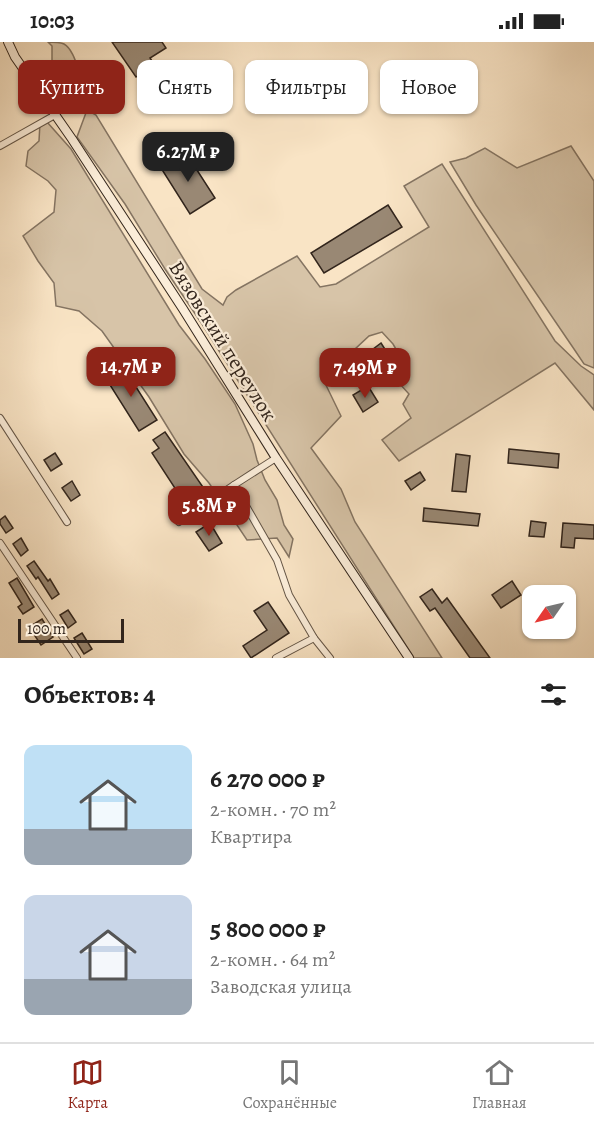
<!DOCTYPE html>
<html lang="ru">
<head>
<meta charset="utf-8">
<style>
	:root { --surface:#fff; --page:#f6f6f6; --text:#222; --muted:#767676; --line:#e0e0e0; --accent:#8f2418 }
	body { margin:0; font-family:Alegreya,serif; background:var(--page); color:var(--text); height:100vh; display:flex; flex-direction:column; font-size:22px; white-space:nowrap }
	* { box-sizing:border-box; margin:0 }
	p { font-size:20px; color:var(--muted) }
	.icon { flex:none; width:33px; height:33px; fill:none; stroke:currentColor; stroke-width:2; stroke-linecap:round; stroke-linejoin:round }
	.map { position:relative; height:616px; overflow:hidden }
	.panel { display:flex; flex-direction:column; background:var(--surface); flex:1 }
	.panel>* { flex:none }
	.hud { position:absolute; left:18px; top:18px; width:558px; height:54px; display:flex; gap:12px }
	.needle { width:39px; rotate:236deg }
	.buttons { position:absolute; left:522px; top:543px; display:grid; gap:12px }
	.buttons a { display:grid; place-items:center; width:54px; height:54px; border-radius:12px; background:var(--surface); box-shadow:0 2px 4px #0004; font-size:30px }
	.scale { position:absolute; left:18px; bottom:15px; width:106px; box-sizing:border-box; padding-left:6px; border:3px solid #32251c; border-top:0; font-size:16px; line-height:21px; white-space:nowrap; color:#32251c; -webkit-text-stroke:4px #fbedd9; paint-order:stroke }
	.price { position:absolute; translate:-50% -51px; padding:0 14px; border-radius:12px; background:var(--accent); color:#fff; font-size:20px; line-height:39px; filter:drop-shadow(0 2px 3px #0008) }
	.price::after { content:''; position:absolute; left:50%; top:36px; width:18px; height:14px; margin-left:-9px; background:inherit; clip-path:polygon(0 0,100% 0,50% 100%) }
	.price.selected { background:#222; color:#fff }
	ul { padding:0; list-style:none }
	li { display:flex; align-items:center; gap:18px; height:150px; padding:0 24px }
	li span { display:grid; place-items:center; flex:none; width:168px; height:120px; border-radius:12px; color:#555 }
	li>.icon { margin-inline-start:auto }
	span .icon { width:72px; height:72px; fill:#fffc; stroke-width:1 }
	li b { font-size:26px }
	h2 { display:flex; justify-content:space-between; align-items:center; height:72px; padding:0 24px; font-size:26px }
	.pill { padding:0 21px; border-radius:12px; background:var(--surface); box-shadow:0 2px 4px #0004; font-size:21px; line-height:54px }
	.pill.selected { background:var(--accent); color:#fff }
	.status { display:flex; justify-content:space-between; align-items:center; height:42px; padding:0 30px; background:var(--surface); direction:ltr }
	.status svg { height:16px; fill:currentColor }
	.tab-bar { display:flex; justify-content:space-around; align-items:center; height:84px; border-top:2px solid var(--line); background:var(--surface); font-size:16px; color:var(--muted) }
	.tab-bar a { display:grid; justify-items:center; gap:3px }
	.tab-bar .selected { color:var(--accent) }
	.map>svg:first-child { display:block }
	.green { fill:#d7c4a8; stroke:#847462; stroke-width:1.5 }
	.building { fill:#998874; stroke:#32251c; stroke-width:1.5 }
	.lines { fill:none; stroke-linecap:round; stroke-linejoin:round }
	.street-casing { stroke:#645546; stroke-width:8 }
	.secondary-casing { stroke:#32251c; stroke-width:10 }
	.street { stroke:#fbedd9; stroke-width:6 }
	.secondary { stroke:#fbedd9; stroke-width:8 }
	.labels { text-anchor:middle; stroke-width:4.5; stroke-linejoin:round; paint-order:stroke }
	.street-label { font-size:21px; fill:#32251c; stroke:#fbedd9 }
</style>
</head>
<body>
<div class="status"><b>10:03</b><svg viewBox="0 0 49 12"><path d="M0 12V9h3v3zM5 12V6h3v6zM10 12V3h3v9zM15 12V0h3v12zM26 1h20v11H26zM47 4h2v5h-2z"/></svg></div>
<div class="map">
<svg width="594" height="616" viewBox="0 0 594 616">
	<rect width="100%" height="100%" fill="#f9e4c5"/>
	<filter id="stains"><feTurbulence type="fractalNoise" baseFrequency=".00333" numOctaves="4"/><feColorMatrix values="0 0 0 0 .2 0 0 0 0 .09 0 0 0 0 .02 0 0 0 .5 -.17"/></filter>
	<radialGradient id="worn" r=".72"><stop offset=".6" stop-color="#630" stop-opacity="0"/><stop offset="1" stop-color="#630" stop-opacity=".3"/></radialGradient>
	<g class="green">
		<path d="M48,0C53,0 59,0 64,2C73,7 77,24 81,34L65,37L52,24V4Z"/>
		<path d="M87,68L96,73L202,247L223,263L227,255L236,248L297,214L320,245L336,242L429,185L404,144L442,122L555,299L581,324L594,333V368L555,321L399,419L382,398L411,376L403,362L409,352L398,340L394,321L400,314L393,302L382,290L369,294L323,337L341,374L311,406L341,447L355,480L442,616H414L202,282L165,227L125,162L77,95Z"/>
		<path d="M47,80L71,107L179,283L205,317L235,362L253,402L257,418L265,438L277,458L284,483L293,497L289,515L277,496L247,498L209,441L184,412L149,355L102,289L79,269L56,264L54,241L38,219L23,194L54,170L56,148L48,139L26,124L28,109L39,99L40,81Z"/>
		<path d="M571,104L594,139V326L584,322L574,307L476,163L450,120L466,116L485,106L517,126Z"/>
	</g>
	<g class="building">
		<path d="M112,0H162L166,6L150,16L154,22L136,35Z"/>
		<path d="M186,111L215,156L190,172L161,126Z"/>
		<path d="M388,163L402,185L324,231L311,211Z"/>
		<path d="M381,301L388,312L376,321L368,311Z"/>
		<path d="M122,323L157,378L139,389L105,335Z"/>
		<path d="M368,344L378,360L363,370L353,353Z"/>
		<path d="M165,390L207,451L196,458L192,451L182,457L152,411L159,406L153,398Z"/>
		<path d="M509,407L559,412L558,426L508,421Z"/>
		<path d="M55,411L62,422L51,429L44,418Z"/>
		<path d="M456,412L470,414L466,450L452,449Z"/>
		<path d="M420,430L425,438L411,448L405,439Z"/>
		<path d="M72,439L80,453L71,459L62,446Z"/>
		<path d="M424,466L480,472L478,484L423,479Z"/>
		<path d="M5,474L13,486L6,491L0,482V478Z"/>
		<path d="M531,479L546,481L544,495L529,494Z"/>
		<path d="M210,481L222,501L209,509L196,490Z"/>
		<path d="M563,481L594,483V497L575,496L574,506L561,505Z"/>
		<path d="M21,496L28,508L21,514L13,502Z"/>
		<path d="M34,519L48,539L50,537L59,552L52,557L38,535L36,537L27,524Z"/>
		<path d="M17,536L34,565L23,572L18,565L22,562L9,541Z"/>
		<path d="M512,539L521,553L501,566L492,553Z"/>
		<path d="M432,547L442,561L447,556L490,616H470L435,566L430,569L420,555Z"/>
		<path d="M268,560L289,591L251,616L243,604L267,588L254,569Z"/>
		<path d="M68,568L76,580L68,586L60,573Z"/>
		<path d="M42,577L53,595L41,603L29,585Z"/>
		<path d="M82,591L92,607L84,612L74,596Z"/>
	</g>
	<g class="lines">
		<g class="street-casing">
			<g id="street">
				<path d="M0,104L55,73"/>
				<path d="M0,376L67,480"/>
				<path d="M276,416L234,443L277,518L289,553L314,596L330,616"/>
				<path d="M179,480L234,443"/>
				<path d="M0,501L77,616"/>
				<path d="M276,616L314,596"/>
			</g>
		</g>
		<g class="secondary-casing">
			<path id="secondary" d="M8,0L15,15L72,97L183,267L276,416L409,616"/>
		</g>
		<use href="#street" class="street"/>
		<use href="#secondary" class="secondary"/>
	</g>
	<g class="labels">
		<g class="street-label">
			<text transform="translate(223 299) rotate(58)" y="7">Вязовский переулок</text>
		</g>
	</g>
	<rect width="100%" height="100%" filter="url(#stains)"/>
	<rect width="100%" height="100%" fill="url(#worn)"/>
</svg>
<div class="buttons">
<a><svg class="needle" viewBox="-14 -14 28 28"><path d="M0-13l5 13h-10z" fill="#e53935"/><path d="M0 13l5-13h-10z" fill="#767676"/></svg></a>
</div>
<div class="scale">100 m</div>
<b class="price selected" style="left:188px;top:141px">6.27M ₽</b>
<b class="price" style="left:131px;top:356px">14.7M ₽</b>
<b class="price" style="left:365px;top:357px">7.49M ₽</b>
<b class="price" style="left:209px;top:495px">5.8M ₽</b>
<div class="hud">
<a class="pill selected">Купить</a>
<a class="pill">Снять</a>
<a class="pill">Фильтры</a>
<a class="pill">Новое</a>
</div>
</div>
<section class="panel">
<h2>Объектов: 4<svg class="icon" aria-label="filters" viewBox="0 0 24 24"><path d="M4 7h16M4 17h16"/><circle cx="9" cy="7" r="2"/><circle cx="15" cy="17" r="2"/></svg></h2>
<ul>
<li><span style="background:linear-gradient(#bfe0f5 70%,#9aa5b1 0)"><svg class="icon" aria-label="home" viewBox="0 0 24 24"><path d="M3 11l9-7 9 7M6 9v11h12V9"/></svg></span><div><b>6 270 000 ₽</b><p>2-комн. · 70 m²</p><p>Квартира</p></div></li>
<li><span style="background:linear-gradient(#c9d6e8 70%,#9aa5b1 0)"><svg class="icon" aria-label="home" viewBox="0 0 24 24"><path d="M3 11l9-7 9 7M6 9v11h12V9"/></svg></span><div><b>5 800 000 ₽</b><p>2-комн. · 64 m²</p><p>Заводская улица</p></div></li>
</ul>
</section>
<nav class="tab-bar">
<a class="selected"><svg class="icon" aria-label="map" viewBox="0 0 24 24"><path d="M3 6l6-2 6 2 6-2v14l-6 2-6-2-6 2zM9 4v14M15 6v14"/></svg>Карта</a>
<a><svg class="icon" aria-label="saved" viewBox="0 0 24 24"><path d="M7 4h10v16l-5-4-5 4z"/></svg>Сохранённые</a>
<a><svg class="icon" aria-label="home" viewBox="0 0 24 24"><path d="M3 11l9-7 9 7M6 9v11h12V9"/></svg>Главная</a>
</nav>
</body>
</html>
